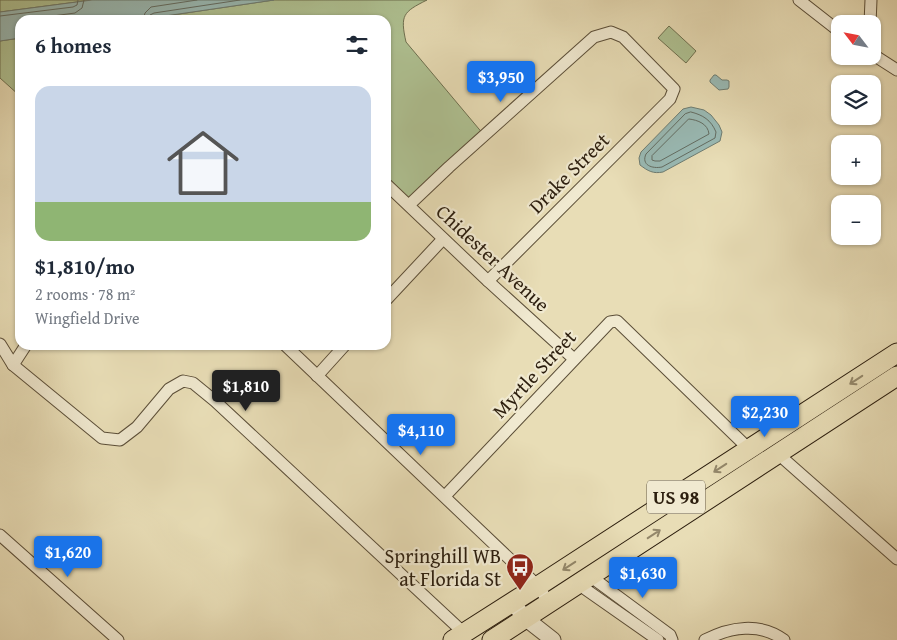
<!DOCTYPE html>
<html lang="en">
<head>
<meta charset="utf-8">
<style>
	:root { --surface:#fff; --page:#f6f6f7; --text:#1f2937; --muted:#747a83; --line:#e0e1e3; --accent:#1a73e8 }
	body { margin:0; font-family:"Gentium Book Plus",serif; background:var(--page); color:var(--text); height:100vh; display:flex; flex-direction:column; font-size:19px; white-space:nowrap }
	* { box-sizing:border-box; margin:0 }
	p { font-size:16px; color:var(--muted) }
	.icon { flex:none; width:28px; height:28px; fill:none; stroke:currentColor; stroke-width:2; stroke-linecap:round; stroke-linejoin:round }
	.map { position:relative; flex:1; overflow:hidden }
	.panel { position:absolute; left:15px; top:15px; width:376px; height:335px; display:flex; flex-direction:column; background:var(--surface); border-radius:15px; box-shadow:0 1px 4px #0004 }
	.panel>* { flex:none }
	.needle { width:32px; rotate:302deg }
	.fabs { position:absolute; left:831px; top:15px; display:grid; gap:10px }
	.fabs a { display:grid; place-items:center; width:50px; height:50px; border-radius:10px; background:var(--surface); box-shadow:0 1px 4px #0004; font-size:25px }
	.price { position:absolute; translate:-50% -42px; padding:0 11px; border-radius:5px; background:var(--accent); color:#fff; font-size:16px; line-height:32px; filter:drop-shadow(0 1px 2px #0008) }
	.price::after { content:''; position:absolute; left:50%; top:30px; width:15px; height:11px; margin-left:-8px; background:inherit; clip-path:polygon(0 0,100% 0,50% 100%) }
	.price.on { background:#222; color:#fff }
	ul { padding:0; list-style:none }
	li { display:grid; align-content:center; gap:10px; height:265px; padding:0 20px }
	li+li { border-top:1px solid var(--line) }
	li span { display:grid; place-items:center; height:155px; border-radius:15px; color:#555 }
	li>.icon { margin-inline-start:auto }
	span .icon { width:90px; height:90px; fill:#fffc; stroke-width:1 }
	li b { font-size:21px }
	h2 { display:flex; justify-content:space-between; align-items:center; height:60px; padding:0 20px; font-size:21px }
	.map>svg:first-child { display:block }
	.green { fill:#afc293; stroke:#6e7050 }
	.water { fill:#99bab5; stroke:#6d7c72 }
	.lines { fill:none; stroke-linecap:round; stroke-linejoin:round }
	.shore { stroke:#626c62; stroke-width:1 }
	.minor-casing { stroke:#5b4e38; stroke-width:13 }
	.tertiary-casing { stroke:#5b4e38; stroke-width:17 }
	.primary-casing { stroke:#2c1e0e; stroke-width:21 }
	.minor { stroke:#f0e9d0; stroke-width:11 }
	.tertiary { stroke:#f0e9d0; stroke-width:15 }
	.primary { stroke:#e8ddb6; stroke-width:19 }
	.oneway { stroke:#93876a }
	.labels { text-anchor:middle; stroke-width:4.5; stroke-linejoin:round; paint-order:stroke }
	.shield { fill:#f0e9d0; stroke:#675b48; stroke-width:1 }
	.shield-label { font-size:19px; font-weight:bold; fill:#2c1e0e }
	.street-label { font-size:20px; fill:#2c1e0e; stroke:#f0e9d0 }
	.poi-label { font-size:20px; fill:#2c1e0e; stroke:#f0e9d0; text-anchor:end }
</style>
</head>
<body>
<div class="map">
<svg width="897" height="640" viewBox="0 0 897 640">
	<rect width="100%" height="100%" fill="#e8ddb6"/>
	<filter id="stains"><feTurbulence type="fractalNoise" baseFrequency=".004" numOctaves="4"/><feColorMatrix values="0 0 0 0 .2 0 0 0 0 .09 0 0 0 0 .02 0 0 0 .5 -.17"/></filter>
	<radialGradient id="worn" r=".72"><stop offset=".6" stop-color="#630" stop-opacity="0"/><stop offset="1" stop-color="#630" stop-opacity=".3"/></radialGradient>
	<g class="green">
		<path d="M0,0H92L0,12Z"/>
		<path d="M274,0H427C403,12 400,15 406,42L484,135L409,205L386,184V20H138Z"/>
		<path d="M669,26L696,51L686,63L658,38Z"/>
		<path d="M20,38V96L0,78V41Z"/>
	</g>
	<g class="water">
		<path d="M92,0H274L138,20H20V38L0,41V12Z"/>
		<path d="M714,75H716L722,80H727L729,81V87L728,89L719,90L710,82V80Z"/>
		<path d="M691,107L704,110L711,115L719,125L722,132L720,141L663,172C653,174 648,171 640,165L639,158L641,152L683,109Z"/>
	</g>
	<g class="lines">
		<g class="shore">
			<path d="M0,16L73,7L77,5L78,0"/>
			<path d="M23,20L75,13L82,8L84,0"/>
			<path d="M143,20L145,13L151,7L197,0"/>
			<path d="M149,20L150,15L154,13L240,0"/>
			<path d="M691,112C703,115 711,120 716,132L715,138L662,167C652,169 641,165 646,154L685,114Z"/>
			<path d="M689,119C698,120 708,124 709,134L660,161H655L652,160V156Z"/>
		</g>
		<g class="minor-casing">
			<g id="minor">
				<path d="M799,0L840,32"/>
				<path d="M870,24L871,0"/>
				<path d="M872,54L897,70"/>
				<path d="M386,184L488,281L574,359"/>
				<path d="M409,205L449,167L594,37L611,32L623,37L674,89L670,99L488,281"/>
				<path d="M386,300L443,239"/>
				<path d="M0,344L13,365L102,438L120,440L137,427L169,389L183,381L193,383L215,401L464,633"/>
				<path d="M285,345L538,586L549,603"/>
				<path d="M13,365L26,345"/>
				<path d="M317,376L345,345"/>
				<path d="M774,453H777L897,559"/>
				<path d="M445,496L610,322L617,321L749,449L753,450"/>
				<path d="M0,535L118,640"/>
				<path d="M590,576L670,635L672,640"/>
				<path d="M578,584L658,640"/>
				<path d="M705,640C730,627 760,622 784,640"/>
			</g>
		</g>
		<g class="tertiary-casing">
			<path id="tertiary" d="M513,603L525,618L553,640"/>
		</g>
		<g class="primary-casing">
			<g id="primary">
				<path d="M453,640L538,586L897,353"/>
				<path d="M492,640L897,376"/>
			</g>
		</g>
		<use href="#minor" class="minor"/>
		<use href="#tertiary" class="tertiary"/>
		<use href="#primary" class="primary"/>
	</g>
	<defs><path id="oneway-shaft" d="M-6 0H5M1.5-3L5.5 0L1.5 3" fill="none" stroke-width="1.6" stroke-linecap="round" stroke-linejoin="round" transform="scale(1.25)"/></defs>
	<g class="oneway">
		<use href="#oneway-shaft" transform="translate(856 380) rotate(147)"/>
		<use href="#oneway-shaft" transform="translate(720 468) rotate(147)"/>
		<use href="#oneway-shaft" transform="translate(654 534) rotate(-33)"/>
		<use href="#oneway-shaft" transform="translate(569 566) rotate(147)"/>
	</g>
	<defs>
		<g id="bus-pin" transform="scale(1.4375)"><path d="M0 17L-7.5 6A9.5 9.5 0 1 1 7.5 6Z" fill="#8f2418" stroke="#f0e9d0"/><path d="M-5-6H5V4H4V6H2V4H-2V6H-4V4H-5ZM-3.5-4V0h7V-4ZM-3.5 1.2v1.5H-2V1.2ZM2 1.2v1.5H3.5V1.2Z" fill="#fff"/></g>
	</defs>
	<g fill-rule="evenodd">
		<use href="#bus-pin" x="520" y="567"/>
	</g>
	<g class="labels">
		<rect class="shield" x="647" y="480.5" width="58" height="33" rx="4"/>
		<g class="shield-label">
			<text x="676" y="504">US 98</text>
		</g>
		<g class="street-label">
			<text transform="translate(569 173) rotate(-45)" y="7">Drake Street</text>
			<text transform="translate(493 258) rotate(43)" y="7">Chidester Avenue</text>
			<text transform="translate(534 374) rotate(-47)" y="7">Myrtle Street</text>
		</g>
		<g class="poi-label">
			<text x="501" y="563">Springhill WB<tspan x="501" dy="23">at Florida St</tspan></text>
		</g>
	</g>
	<rect width="100%" height="100%" filter="url(#stains)"/>
	<rect width="100%" height="100%" fill="url(#worn)"/>
</svg>
<div class="fabs">
<a><svg class="needle" viewBox="-14 -14 28 28"><path d="M0-13l5 13h-10z" fill="#e53935"/><path d="M0 13l5-13h-10z" fill="#747a83"/></svg></a>
<a><svg class="icon" aria-label="layers" viewBox="0 0 24 24"><path d="M12 4l9 5-9 5-9-5zM3 14l9 5 9-5"/></svg></a>
<a>+</a>
<a>−</a>
</div>
<b class="price" style="left:501px;top:103px">$3,950</b>
<b class="price on" style="left:246px;top:412px">$1,810</b>
<b class="price" style="left:765px;top:438px">$2,230</b>
<b class="price" style="left:421px;top:456px">$4,110</b>
<b class="price" style="left:68px;top:578px">$1,620</b>
<b class="price" style="left:643px;top:599px">$1,630</b>
<section class="panel">
<h2>6 homes<svg class="icon" aria-label="filters" viewBox="0 0 24 24"><path d="M4 7h16M4 17h16"/><circle cx="9" cy="7" r="2"/><circle cx="15" cy="17" r="2"/></svg></h2>
<ul>
<li><span style="background:linear-gradient(#c9d6e8 75%,#8fb573 0)"><svg class="icon" aria-label="home" viewBox="0 0 24 24"><path d="M3 11l9-7 9 7M6 9v11h12V9"/></svg></span><div><b>$1,810/mo</b><p>2 rooms · 78 m²</p><p>Wingfield Drive</p></div></li>
</ul>
</section>
</div>
</body>
</html>
